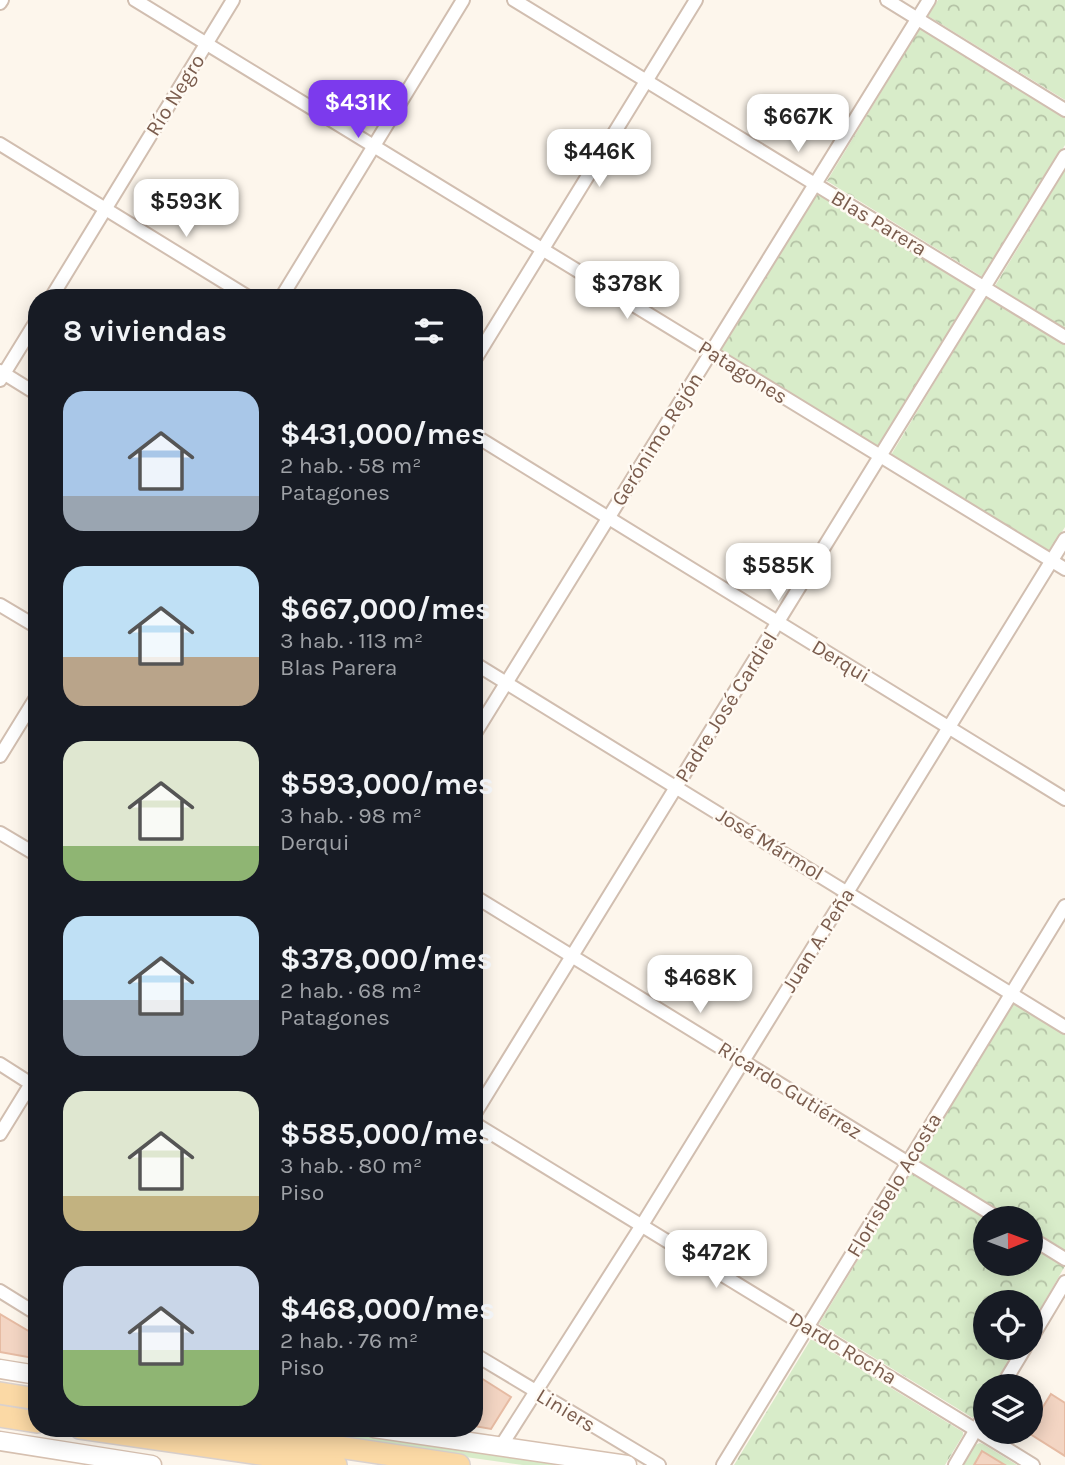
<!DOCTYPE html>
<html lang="es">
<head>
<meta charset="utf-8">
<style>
	:root { --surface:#171b24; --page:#20242c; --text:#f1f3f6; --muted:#9ea1a6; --accent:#7c3aed }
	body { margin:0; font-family:Karla,sans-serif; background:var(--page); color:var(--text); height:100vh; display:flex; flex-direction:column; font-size:26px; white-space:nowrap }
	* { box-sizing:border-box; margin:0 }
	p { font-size:23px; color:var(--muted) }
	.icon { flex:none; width:38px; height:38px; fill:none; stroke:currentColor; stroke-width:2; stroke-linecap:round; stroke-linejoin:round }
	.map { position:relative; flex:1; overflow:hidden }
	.panel { position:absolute; left:28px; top:289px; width:455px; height:1148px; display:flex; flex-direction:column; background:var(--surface); border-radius:28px; box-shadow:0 4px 18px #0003 }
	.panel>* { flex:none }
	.needle { width:46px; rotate:89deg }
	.buttons { position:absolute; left:973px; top:1206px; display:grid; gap:14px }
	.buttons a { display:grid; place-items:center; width:70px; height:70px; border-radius:50%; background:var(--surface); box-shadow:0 4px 18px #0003; font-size:35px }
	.price { position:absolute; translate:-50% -60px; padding:0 16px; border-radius:14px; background:#fff; color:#222; font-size:23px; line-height:46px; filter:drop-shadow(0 2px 4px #0008) }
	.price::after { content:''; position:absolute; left:50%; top:42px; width:21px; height:16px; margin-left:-10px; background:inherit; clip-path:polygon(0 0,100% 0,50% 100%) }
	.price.current { background:var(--accent); color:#fff }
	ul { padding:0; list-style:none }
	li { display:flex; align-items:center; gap:21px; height:175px; padding:0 35px }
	li span { display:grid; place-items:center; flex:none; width:196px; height:140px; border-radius:21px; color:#555 }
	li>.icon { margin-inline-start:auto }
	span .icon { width:84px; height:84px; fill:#fffc; stroke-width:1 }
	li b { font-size:30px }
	h2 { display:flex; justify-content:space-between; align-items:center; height:84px; padding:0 35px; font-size:30px }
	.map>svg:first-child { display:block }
	.green { fill:#d8ecc9 }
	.forest { fill:url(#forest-crowns) }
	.building { fill:#f3d5c3; stroke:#e6bba3; stroke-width:2 }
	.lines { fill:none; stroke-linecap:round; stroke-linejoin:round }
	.street-casing { stroke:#d1beb0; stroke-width:16 }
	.secondary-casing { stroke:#d6c0b0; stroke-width:21 }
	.primary-casing { stroke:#dad1cd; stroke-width:24 }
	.street { stroke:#fff; stroke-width:12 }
	.secondary { stroke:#fff; stroke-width:18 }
	.primary { stroke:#fbd9a5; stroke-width:21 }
	.labels { text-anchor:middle; stroke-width:5; stroke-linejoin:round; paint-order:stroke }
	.street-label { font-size:21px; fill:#7a5c4d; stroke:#fffaf3 }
</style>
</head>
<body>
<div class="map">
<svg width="1065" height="1465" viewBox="0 0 1065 1465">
	<defs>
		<pattern id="forest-crowns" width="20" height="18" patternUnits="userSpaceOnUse" patternTransform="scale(1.75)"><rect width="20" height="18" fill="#d8ecc9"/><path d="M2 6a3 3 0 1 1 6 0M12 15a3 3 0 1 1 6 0" fill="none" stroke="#b4c2a5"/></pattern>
	</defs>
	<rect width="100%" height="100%" fill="#fdf6ec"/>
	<g class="green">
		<path d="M260,1428H325L592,1465H523Z"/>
		<path d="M980,1443L983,1444L1017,1465H964L975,1445Z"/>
	</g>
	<g class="forest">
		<path d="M938,0H1065V100L928,16Z"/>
		<path d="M920,28L1065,117V145L984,278L827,181Z"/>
		<path d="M1065,170V329L995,286Z"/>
		<path d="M816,193L975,289L878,448L720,351Z"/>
		<path d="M986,297L1065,345V527L1050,551L891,455Z"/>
		<path d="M1015,999L1065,1030V1254L1031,1233V1218H1006L911,1160Z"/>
		<path d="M911,1172L986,1218L985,1264H1031V1245L1065,1266L1031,1325V1302H985V1348H1017L994,1386H985V1400L973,1418L819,1324Z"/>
		<path d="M811,1339L963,1432V1435L945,1465H734Z"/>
	</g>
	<g class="building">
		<path d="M0,1314L37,1336V1352L33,1358L0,1352Z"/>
		<path d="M481,1378L511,1397L491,1429L474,1426V1388Z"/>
		<path d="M1051,1394L1065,1403V1456L1027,1432H1031V1426Z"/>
		<path d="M982,1451L1005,1465H974Z"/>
	</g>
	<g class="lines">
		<g class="street-casing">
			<g id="street">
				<path d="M135,0L1065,569"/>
				<path d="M514,0L1065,337"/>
				<path d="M887,0L1065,110"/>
				<path d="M0,3L2,0"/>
				<path d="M0,144L250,298"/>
				<path d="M51,298L233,0"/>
				<path d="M281,298L463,0"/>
				<path d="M474,361L696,0"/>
				<path d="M0,371L37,394"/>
				<path d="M0,380L37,320"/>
				<path d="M474,435L1065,799"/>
				<path d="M0,605L37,627"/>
				<path d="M474,663L1065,1027"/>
				<path d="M474,735L929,0"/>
				<path d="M0,756L37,696"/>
				<path d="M0,833L37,855"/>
				<path d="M474,896L998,1218"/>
				<path d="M0,1064L36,1087"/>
				<path d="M474,1115L1065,156"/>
				<path d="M474,1123L1033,1465"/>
				<path d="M0,1134L37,1074"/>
				<path d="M1031,1238L1065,1259"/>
				<path d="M0,1291L37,1314"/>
				<path d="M1031,1339L1065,1282"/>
				<path d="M474,1354L659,1465"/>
				<path d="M1002,1386L1025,1348"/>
				<path d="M501,1446L642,1225L1065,539"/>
				<path d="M723,1465L1065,906"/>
				<path d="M955,1465L985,1414"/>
			</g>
		</g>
		<g class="secondary-casing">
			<g id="secondary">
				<path d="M0,1369L37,1375"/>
				<path d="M374,1428L627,1465"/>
				<path d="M0,1441L152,1465"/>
			</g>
		</g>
		<g class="primary-casing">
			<g id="primary">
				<path d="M0,1393L37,1399"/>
				<path d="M0,1416L37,1422"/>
				<path d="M80,1428L336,1465"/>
				<path d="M212,1428L459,1465"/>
			</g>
		</g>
		<use href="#street" class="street"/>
		<use href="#secondary" class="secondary"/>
		<use href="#primary" class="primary"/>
	</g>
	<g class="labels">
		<g class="street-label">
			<text transform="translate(175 95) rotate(-58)" y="7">Río Negro</text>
			<text transform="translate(879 223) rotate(31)" y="7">Blas Parera</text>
			<text transform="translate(743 372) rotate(32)" y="7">Patagones</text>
			<text transform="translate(657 439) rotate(-58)" y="7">Gerónimo Rejón</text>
			<text transform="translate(841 661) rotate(31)" y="7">Derqui</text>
			<text transform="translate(726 707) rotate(-58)" y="7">Padre José Cardiel</text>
			<text transform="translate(770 844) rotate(31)" y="7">José Mármol</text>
			<text transform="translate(818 940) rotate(-58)" y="7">Juan A. Peña</text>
			<text transform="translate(790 1090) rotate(32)" y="7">Ricardo Gutiérrez</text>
			<text transform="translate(894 1185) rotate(-59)" y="7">Florisbelo Acosta</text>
			<text transform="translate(843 1348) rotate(31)" y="7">Dardo Rocha</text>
			<text transform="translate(566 1410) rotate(31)" y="7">Liniers</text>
		</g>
	</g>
</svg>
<div class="buttons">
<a><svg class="needle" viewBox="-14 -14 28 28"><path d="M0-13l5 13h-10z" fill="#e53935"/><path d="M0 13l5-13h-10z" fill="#9ea1a6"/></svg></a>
<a><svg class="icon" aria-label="locate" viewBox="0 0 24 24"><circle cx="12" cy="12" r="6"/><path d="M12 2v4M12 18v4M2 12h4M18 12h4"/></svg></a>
<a><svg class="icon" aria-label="layers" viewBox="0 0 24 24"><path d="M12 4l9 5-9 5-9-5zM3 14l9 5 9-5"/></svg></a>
</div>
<b class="price current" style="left:358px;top:140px">$431K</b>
<b class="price" style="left:798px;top:154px">$667K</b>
<b class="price" style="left:599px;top:189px">$446K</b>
<b class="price" style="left:186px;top:239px">$593K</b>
<b class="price" style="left:627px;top:321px">$378K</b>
<b class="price" style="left:778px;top:603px">$585K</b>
<b class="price" style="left:700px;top:1015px">$468K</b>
<b class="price" style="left:716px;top:1290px">$472K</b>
<section class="panel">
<h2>8 viviendas<svg class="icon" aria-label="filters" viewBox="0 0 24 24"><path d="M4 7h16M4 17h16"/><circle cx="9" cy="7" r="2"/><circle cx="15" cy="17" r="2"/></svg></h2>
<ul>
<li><span style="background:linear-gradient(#a9c7e8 75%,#9aa5b1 0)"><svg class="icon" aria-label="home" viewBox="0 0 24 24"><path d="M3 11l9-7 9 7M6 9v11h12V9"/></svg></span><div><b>$431,000/mes</b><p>2 hab. · 58 m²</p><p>Patagones</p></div></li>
<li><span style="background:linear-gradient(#bfe0f5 65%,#b9a48a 0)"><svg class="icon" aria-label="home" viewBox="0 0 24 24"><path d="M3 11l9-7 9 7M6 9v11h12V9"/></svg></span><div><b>$667,000/mes</b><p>3 hab. · 113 m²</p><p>Blas Parera</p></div></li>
<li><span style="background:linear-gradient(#dfe7d0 75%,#8fb573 0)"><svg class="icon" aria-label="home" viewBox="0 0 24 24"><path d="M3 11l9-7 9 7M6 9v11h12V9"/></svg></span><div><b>$593,000/mes</b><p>3 hab. · 98 m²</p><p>Derqui</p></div></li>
<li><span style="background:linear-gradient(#bfe0f5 60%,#9aa5b1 0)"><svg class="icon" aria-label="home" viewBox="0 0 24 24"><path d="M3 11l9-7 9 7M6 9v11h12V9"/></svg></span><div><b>$378,000/mes</b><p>2 hab. · 68 m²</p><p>Patagones</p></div></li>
<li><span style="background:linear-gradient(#dfe7d0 75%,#c2b280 0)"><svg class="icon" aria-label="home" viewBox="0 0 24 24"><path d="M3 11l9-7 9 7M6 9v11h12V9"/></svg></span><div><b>$585,000/mes</b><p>3 hab. · 80 m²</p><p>Piso</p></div></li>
<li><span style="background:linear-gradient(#c9d6e8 60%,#8fb573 0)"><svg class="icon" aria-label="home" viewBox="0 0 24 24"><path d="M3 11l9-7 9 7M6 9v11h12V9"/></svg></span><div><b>$468,000/mes</b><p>2 hab. · 76 m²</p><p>Piso</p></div></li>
</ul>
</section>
</div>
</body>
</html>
